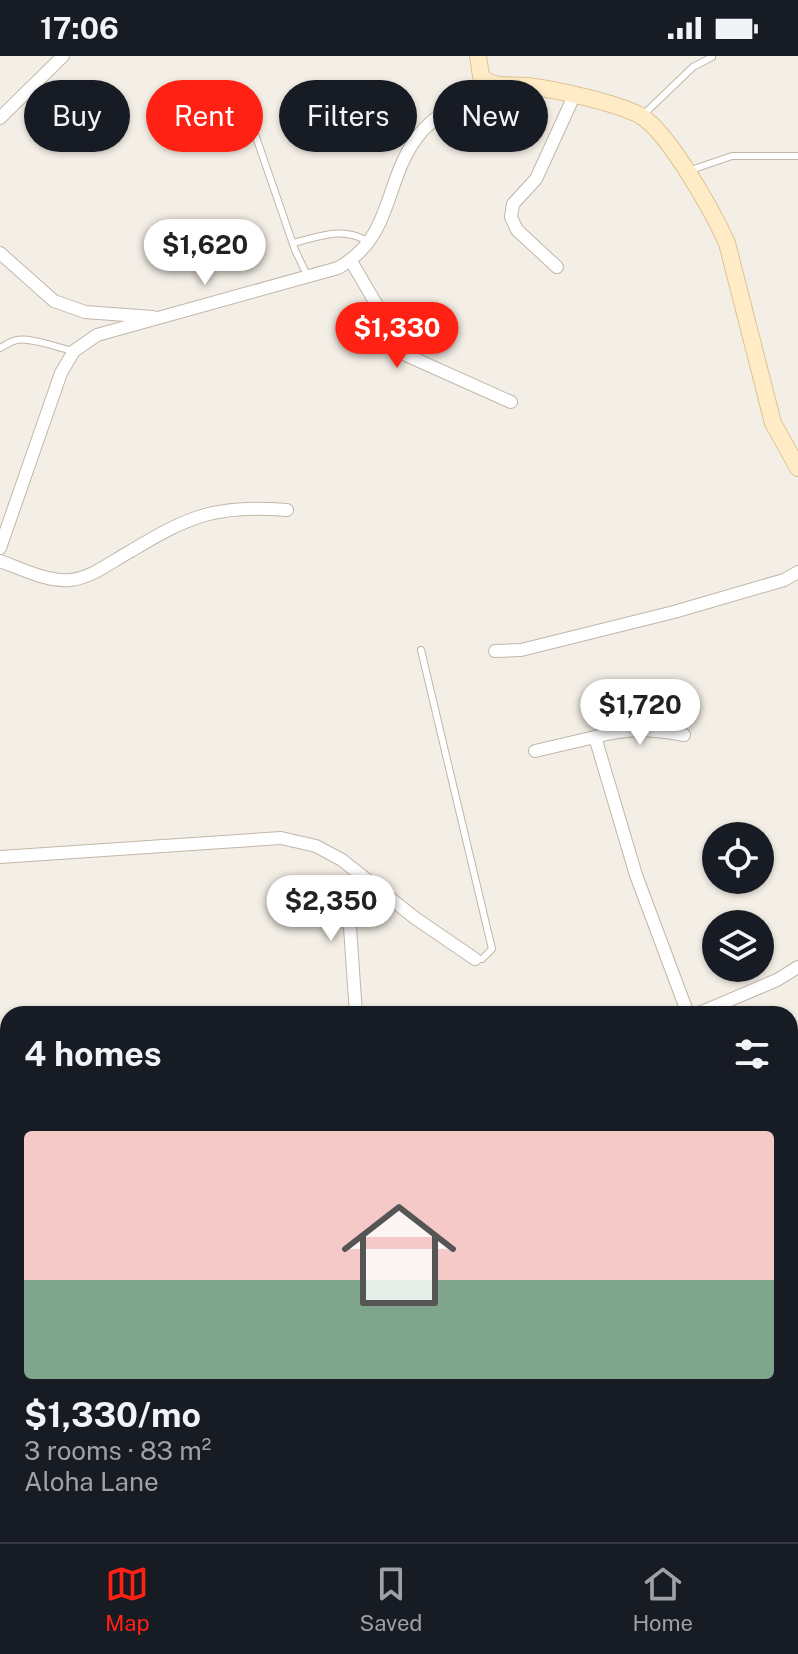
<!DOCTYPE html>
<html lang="en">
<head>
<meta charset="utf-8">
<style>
	:root { --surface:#171b24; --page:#20242c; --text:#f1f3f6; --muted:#9ea1a6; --line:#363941; --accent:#ff2113 }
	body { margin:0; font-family:"Public Sans",sans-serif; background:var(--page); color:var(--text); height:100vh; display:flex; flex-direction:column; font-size:30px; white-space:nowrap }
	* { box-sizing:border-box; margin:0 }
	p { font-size:26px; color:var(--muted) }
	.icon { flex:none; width:44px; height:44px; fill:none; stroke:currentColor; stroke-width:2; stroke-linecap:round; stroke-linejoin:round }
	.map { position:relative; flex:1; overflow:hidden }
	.details { position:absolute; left:0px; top:950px; width:798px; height:536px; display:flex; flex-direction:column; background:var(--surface); border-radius:24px 24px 0 0; box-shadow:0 2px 6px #0004 }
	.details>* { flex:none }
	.hud { position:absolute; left:24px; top:24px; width:750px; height:72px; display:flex; gap:16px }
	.buttons { position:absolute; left:702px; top:766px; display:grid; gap:16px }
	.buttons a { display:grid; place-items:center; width:72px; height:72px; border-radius:50%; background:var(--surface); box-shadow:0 2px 6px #0004; font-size:40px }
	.price { position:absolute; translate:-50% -68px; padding:0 18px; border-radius:28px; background:#fff; color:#222; font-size:26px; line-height:52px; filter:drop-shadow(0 2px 4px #0008) }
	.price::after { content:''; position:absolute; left:50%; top:48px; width:24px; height:18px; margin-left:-12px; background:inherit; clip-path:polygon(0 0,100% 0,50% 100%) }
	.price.active { background:var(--accent); color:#fff }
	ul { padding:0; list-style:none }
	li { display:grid; align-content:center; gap:16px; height:424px; padding:0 24px }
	li span { display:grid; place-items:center; height:248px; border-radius:8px; color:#555 }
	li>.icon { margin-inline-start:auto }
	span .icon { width:144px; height:144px; fill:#fffc; stroke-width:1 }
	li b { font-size:34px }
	h2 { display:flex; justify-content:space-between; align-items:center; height:96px; padding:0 24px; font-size:34px }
	.chip { padding:0 28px; border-radius:36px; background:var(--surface); box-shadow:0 2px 6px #0004; font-size:28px; line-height:72px }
	.chip.active { background:var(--accent); color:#fff }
	.status { display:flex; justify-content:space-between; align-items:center; height:56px; padding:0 40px; background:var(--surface); direction:ltr }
	.status svg { height:22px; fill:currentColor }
	.tabs { display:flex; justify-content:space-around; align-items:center; height:112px; border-top:2px solid var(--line); background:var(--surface); font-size:22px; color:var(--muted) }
	.tabs a { display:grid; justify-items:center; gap:4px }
	.tabs .active { color:var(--accent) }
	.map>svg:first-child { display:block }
	.green { fill:#d5ecab }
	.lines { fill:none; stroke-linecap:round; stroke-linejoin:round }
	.lane-casing { stroke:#c1b6a8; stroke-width:8 }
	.street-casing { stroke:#c1b6a8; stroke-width:14 }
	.secondary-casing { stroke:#dcc394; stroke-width:18 }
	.lane { stroke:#fff; stroke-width:6 }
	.street { stroke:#fff; stroke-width:12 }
	.secondary { stroke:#ffecc6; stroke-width:16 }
</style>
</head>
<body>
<div class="status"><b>17:06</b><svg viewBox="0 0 49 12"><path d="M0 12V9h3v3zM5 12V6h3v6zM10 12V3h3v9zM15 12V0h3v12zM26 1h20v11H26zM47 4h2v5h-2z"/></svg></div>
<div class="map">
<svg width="798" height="1486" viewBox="0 0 798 1486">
	<rect width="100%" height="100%" fill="#f4efe6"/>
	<g class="green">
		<path d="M3,1333L8,1349V1478H261L266,1486H0V1334Z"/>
		<path d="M365,1478H469L467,1486H335Z"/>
	</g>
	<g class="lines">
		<g class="lane-casing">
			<g id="lane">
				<path d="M644,58L693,11L712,1"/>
				<path d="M255,78L295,194L308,221"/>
				<path d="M691,114L732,100H798"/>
				<path d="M293,187C319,181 342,170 367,185"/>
				<path d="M0,292C6,289 11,285 17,284C30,281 58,292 74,295"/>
				<path d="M421,594L492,893L482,903H475"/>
			</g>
		</g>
		<g class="street-casing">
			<g id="street">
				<path d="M0,62L63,0"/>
				<path d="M0,197L54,245L85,256L153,261"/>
				<path d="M351,205L406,299L511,346"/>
				<path d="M557,211L517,174L511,161L513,148L536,123L574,40"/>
				<path d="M0,492L61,317L74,295L97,279L338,212C397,179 382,120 423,74C440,56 466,41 486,25"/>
				<path d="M0,505C22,513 47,526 70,524C92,522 112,505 131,495C189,460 217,448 287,454"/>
				<path d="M495,595L521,594L674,556L784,524L798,516"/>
				<path d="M595,681C627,672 651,673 684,679"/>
				<path d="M535,695L595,681L636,819L688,958"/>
				<path d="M0,801L281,782L316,790L342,804L415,862L475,903"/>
				<path d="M356,958L349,857L362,820"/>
				<path d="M697,958L777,924L798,911"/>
				<path d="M0,1032L8,1031"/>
				<path d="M790,1235L798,1229"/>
				<path d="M660,1478L663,1486"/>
				<path d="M548,1486L555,1478"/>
			</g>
		</g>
		<g class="secondary-casing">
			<path id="secondary" d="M478,0L481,20C493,33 510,28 527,30C554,33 618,47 641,60C669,77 713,156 727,187L773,367L798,412"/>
		</g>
		<use href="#lane" class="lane"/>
		<use href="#street" class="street"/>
		<use href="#secondary" class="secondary"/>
	</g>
</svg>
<div class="buttons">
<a><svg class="icon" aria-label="locate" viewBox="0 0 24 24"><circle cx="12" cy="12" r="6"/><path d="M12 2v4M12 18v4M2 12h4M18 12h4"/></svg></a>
<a><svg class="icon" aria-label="layers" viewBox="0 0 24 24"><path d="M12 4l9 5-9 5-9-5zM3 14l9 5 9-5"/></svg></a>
</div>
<b class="price" style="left:205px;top:231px">$1,620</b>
<b class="price active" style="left:397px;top:314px">$1,330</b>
<b class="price" style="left:640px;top:691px">$1,720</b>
<b class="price" style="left:331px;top:887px">$2,350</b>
<div class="hud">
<a class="chip">Buy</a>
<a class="chip active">Rent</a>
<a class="chip">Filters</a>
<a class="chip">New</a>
</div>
<section class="details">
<h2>4 homes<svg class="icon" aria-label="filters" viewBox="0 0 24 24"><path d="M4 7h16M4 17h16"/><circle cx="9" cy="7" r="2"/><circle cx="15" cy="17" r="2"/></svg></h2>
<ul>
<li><span style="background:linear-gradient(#f6c9c9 60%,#7fa58c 0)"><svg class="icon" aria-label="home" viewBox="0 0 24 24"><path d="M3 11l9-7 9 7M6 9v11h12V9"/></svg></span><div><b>$1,330/mo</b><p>3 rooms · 83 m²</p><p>Aloha Lane</p></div></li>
</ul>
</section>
</div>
<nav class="tabs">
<a class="active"><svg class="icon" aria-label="map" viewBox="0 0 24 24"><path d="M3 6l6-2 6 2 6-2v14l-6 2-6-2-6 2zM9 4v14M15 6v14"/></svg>Map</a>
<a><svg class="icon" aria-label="saved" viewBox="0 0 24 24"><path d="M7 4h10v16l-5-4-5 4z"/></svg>Saved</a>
<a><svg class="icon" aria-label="home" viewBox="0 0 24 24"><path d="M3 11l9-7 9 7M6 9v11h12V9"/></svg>Home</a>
</nav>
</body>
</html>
